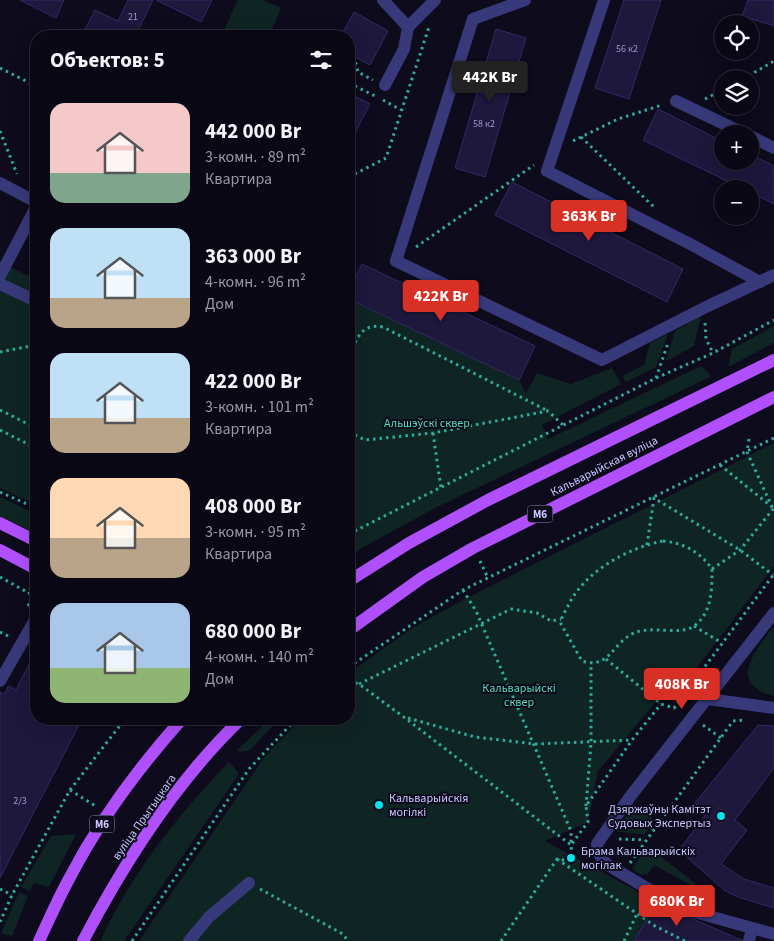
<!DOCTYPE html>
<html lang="ru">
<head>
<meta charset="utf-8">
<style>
	:root { --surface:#0a0815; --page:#181622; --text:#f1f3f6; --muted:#999aa0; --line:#2a2934; --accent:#d93025 }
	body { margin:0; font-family:"Source Sans 3",sans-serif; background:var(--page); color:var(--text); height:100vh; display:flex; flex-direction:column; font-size:19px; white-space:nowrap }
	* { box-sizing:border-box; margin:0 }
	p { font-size:16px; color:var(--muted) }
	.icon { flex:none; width:28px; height:28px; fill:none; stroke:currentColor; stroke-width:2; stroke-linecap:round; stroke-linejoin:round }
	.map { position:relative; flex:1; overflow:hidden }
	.details { position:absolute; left:30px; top:30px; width:325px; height:695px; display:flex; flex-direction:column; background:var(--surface); border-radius:20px; box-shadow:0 5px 20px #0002,0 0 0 1px var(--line) }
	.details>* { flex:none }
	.controls { position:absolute; left:714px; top:15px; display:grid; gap:10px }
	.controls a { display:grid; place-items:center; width:45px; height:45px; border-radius:50%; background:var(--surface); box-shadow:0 5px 20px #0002,0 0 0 1px var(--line); font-size:25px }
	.price { position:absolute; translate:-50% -42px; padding:0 11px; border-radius:5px; background:var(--accent); color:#fff; font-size:16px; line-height:32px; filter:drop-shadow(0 1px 2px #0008) }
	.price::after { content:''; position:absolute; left:50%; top:30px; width:15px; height:11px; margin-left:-8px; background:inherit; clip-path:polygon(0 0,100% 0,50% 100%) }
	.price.current { background:#222; color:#fff }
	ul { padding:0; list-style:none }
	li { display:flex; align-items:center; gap:15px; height:125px; padding:0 20px }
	li span { display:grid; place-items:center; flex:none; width:140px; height:100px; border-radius:15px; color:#555 }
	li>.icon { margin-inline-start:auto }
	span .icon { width:60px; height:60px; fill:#fffc; stroke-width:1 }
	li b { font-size:21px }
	h2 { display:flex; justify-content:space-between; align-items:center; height:60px; padding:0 20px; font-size:21px }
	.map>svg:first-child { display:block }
	.green { fill:#0f2523 }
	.building { fill:#1d183c; stroke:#322a68 }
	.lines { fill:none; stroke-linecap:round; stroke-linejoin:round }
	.path { stroke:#2eab9b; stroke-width:3; stroke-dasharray:2.5 4; stroke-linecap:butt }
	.minor { stroke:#37397a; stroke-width:12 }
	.major { stroke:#b050fc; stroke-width:12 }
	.poi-dot { fill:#04e6ed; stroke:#0d0b1c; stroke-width:2 }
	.labels { text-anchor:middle; stroke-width:4; stroke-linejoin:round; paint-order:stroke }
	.number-label { font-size:10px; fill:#9e9bce }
	.shield { fill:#0d0b1c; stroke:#918fba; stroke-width:1 }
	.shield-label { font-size:11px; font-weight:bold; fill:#c9c7fe }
	.park-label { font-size:12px; fill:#55dcb1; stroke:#0d0b1c }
	.street-label { font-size:12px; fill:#c9c7fe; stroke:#0d0b1c }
	.poi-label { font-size:12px; fill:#c9c7fe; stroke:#0d0b1c; text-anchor:start }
</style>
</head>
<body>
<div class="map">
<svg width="774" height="941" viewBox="0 0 774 941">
	<rect width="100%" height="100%" fill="#0d0b1c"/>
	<g class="green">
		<path d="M238,0H263L281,8L269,36H221Z"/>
		<path d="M0,261L36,280V505L0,488Z"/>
		<path d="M349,299L519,380L526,393L537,373L571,384L612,368L621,384L542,425L548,439L701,366L708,372L710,377L437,507L362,548L349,558Z"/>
		<path d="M701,316L694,346L666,361L675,331Z"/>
		<path d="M774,326V343L728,367L732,349Z"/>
		<path d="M668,334L656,367L626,382L622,376L644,365L650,343Z"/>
		<path d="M774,443V566L674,698L665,699L660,697L598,771L588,822L545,841L668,908L736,938L752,941H139L265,756L301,719H349V673L414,627L461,601Z"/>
		<path d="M0,497L36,514V534L0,516Z"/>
		<path d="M774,626V696C726,684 756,650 774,626Z"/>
		<path d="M270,719H279L250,750L241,752L237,750Z"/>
		<path d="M229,762L239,774L124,941H100C132,873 177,816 229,762Z"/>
		<path d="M632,810H638L655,820L644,835L614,831Z"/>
		<path d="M76,834L49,887L34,883L30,891L21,887L51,836Z"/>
		<path d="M647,846L714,898L654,865L648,874L641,875L632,869Z"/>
		<path d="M19,892L28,896L12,936L1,933Z"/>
	</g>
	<g class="building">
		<path d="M20,0H64L56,18Z"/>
		<path d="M128,0H153L138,31L149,36H82L95,10L118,21Z"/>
		<path d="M156,0H212L201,22Z"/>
		<path d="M624,0H661L629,99L595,88Z"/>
		<path d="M748,0H774V26L742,16Z"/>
		<path d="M354,12L388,31L370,65L349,54V36H341Z"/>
		<path d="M496,29L526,38L485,177L455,168Z"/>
		<path d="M349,93L370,104L349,145Z"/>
		<path d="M658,109L722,141V161H750V154L774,166V204L750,192V189H743L643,140Z"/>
		<path d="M512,182L683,269L667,302L495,215Z"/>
		<path d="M362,264L535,346L519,380L349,299V290Z"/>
		<path d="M36,651V719H82L0,878V692L5,694L8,686L16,690Z"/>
		<path d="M758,725L774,726V768L735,820L747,830L721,864L744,879L774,888V908L738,897L724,890L679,850L707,813L695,803Z"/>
		<path d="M650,900L741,940V941H634L649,916L643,913Z"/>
	</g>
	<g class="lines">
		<g class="path">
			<path d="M354,56L358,72L373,80"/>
			<path d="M0,68L36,86"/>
			<path d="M743,79L774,61"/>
			<path d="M349,83L375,96"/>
			<path d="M705,99L722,90"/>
			<path d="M383,100L401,110"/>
			<path d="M0,131L17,174"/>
			<path d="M581,137L656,209"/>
			<path d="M573,141L618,119L662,105"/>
			<path d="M349,177L386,158L429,27"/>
			<path d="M416,247L534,165"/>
			<path d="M705,323L706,339L713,353"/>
			<path d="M0,352L36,345"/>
			<path d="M349,354C358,338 361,323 383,327L548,411"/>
			<path d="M656,378L668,343"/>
			<path d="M0,410L36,428"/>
			<path d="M0,430L36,448"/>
			<path d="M349,432L365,440L433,433L548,411L563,425"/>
			<path d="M433,433L441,488"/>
			<path d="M749,439L747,452L773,509"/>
			<path d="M720,465L772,507"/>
			<path d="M0,492L36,508"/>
			<path d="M349,534L656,378L713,353L774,320"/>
			<path d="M663,541C684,543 700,552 712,569C712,589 712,613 694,626C681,636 652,625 634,633C612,643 609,670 582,661L561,624C561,617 565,612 568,606C584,572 627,548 663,541Z"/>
			<path d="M647,545L654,498L740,550L773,575"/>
			<path d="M480,561L488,578"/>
			<path d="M712,569L740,550L774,508"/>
			<path d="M0,577L36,597"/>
			<path d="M463,590L476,611L571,831V845"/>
			<path d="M28,606L31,601L29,592"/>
			<path d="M694,626L722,643"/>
			<path d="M0,632L10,637"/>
			<path d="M606,659L661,704L674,708L774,574"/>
			<path d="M349,667L463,590L774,438"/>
			<path d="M349,681L359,684L405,718L571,845"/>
			<path d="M359,684L511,609L537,613L551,621L561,619"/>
			<path d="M408,718L475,737L535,744L632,740"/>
			<path d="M703,725L721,738"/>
			<path d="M70,790L97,807"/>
			<path d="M586,806L591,743V664"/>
			<path d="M619,839L645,840"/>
			<path d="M572,856L571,845L588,822L586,806L632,740L661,704"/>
			<path d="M557,859L655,926L685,941"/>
			<path d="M630,863L733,721L746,720"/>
			<path d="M0,889L12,895"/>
			<path d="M260,889L343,934L348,941"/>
			<path d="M0,922L12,895L70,790L125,719"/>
			<path d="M132,941L249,769L296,719"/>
			<path d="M501,941L557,859L569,861"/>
			<path d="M624,941L637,914"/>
		</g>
		<g class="minor">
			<path d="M383,0L408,27L435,0"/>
			<path d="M525,0L473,19L396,261L602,360L704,308L774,275"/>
			<path d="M604,0L547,171L692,245L760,282"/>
			<path d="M385,85L404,49L408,27"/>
			<path d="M676,101L745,134"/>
			<path d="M750,136L774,148"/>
			<path d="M0,183L36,202"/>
			<path d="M0,276L36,207"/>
			<path d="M0,284L36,301"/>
			<path d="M774,613L629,798L597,844C597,853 601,859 608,865L660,896L698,913L774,934"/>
			<path d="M0,681L36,618"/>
			<path d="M708,699L774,708"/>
			<path d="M189,941L209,917L249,883"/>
			<path d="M749,941L752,928"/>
		</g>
		<g class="major">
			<path d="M0,523L36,541"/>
			<path d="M0,550L36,569"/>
			<path d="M349,581L409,543L488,500L774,360"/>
			<path d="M349,630L423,577L473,548L774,397"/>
			<path d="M39,941C49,920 58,899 69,879C99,821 139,767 182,719"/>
			<path d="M83,941C125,861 176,781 241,719"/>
		</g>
	</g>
	<g class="poi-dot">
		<circle cx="379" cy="805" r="5"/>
		<circle cx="721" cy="816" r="5"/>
		<circle cx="571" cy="858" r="5"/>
	</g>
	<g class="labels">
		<g class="number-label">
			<text x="133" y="20">21</text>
			<text x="627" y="52">56 к2</text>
			<text x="484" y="127">58 к2</text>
			<text x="20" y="804">2/3</text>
		</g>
		<g class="shield">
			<rect x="527.5" y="505.5" width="25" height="17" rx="4"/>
			<rect x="89.5" y="815.5" width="25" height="17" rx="4"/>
		</g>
		<g class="shield-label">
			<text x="540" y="518">М6</text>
			<text x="102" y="828">М6</text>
		</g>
		<g class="park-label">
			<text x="427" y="427">Альшэўскі сквер</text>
			<text x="519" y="692">Кальварыйскі<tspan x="519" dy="14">сквер</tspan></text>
		</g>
		<g class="street-label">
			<text transform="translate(604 466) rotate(-27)" y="4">Кальварыйская вуліца</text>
			<text transform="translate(144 817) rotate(-55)" y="4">вуліца Прытыцкага</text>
		</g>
		<g class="poi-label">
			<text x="389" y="802">Кальварыйскія<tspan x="389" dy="14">могілкі</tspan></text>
			<text x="711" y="813" text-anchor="end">Дзяржаўны Камітэт<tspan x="711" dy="14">Судовых Экспертыз</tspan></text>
			<text x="581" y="855">Брама Кальварыйскіх<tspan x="581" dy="14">могілак</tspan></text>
		</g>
	</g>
</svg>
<div class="controls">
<a><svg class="icon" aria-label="locate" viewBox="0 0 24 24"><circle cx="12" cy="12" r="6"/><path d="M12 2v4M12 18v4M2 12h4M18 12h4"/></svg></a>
<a><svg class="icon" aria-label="layers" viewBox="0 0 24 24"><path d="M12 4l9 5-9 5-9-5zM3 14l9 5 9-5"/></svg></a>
<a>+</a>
<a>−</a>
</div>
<b class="price current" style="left:490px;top:103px">442K Br</b>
<b class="price" style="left:589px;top:242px">363K Br</b>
<b class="price" style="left:441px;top:322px">422K Br</b>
<b class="price" style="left:682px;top:710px">408K Br</b>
<b class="price" style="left:677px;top:927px">680K Br</b>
<section class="details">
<h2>Объектов: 5<svg class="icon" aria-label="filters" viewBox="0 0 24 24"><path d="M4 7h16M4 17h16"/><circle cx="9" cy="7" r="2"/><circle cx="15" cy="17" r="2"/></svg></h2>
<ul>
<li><span style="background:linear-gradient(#f6c9c9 70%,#7fa58c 0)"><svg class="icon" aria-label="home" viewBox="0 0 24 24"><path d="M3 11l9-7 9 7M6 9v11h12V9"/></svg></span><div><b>442 000 Br</b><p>3-комн. · 89 m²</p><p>Квартира</p></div></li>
<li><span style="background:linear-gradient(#bfe0f5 70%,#b9a48a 0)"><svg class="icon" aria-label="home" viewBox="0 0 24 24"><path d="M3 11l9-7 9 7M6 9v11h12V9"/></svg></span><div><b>363 000 Br</b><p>4-комн. · 96 m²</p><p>Дом</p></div></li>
<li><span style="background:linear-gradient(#bfe0f5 65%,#b9a48a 0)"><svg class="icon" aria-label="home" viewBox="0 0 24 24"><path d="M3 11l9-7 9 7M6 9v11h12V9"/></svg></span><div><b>422 000 Br</b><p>3-комн. · 101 m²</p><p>Квартира</p></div></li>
<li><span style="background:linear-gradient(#ffd9b3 60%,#b9a48a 0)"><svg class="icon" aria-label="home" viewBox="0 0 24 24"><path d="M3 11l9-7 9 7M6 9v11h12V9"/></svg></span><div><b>408 000 Br</b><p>3-комн. · 95 m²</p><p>Квартира</p></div></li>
<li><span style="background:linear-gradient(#a9c7e8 65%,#8fb573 0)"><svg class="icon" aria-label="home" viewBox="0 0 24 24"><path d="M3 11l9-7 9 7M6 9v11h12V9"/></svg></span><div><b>680 000 Br</b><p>4-комн. · 140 m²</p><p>Дом</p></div></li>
</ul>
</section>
</div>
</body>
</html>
